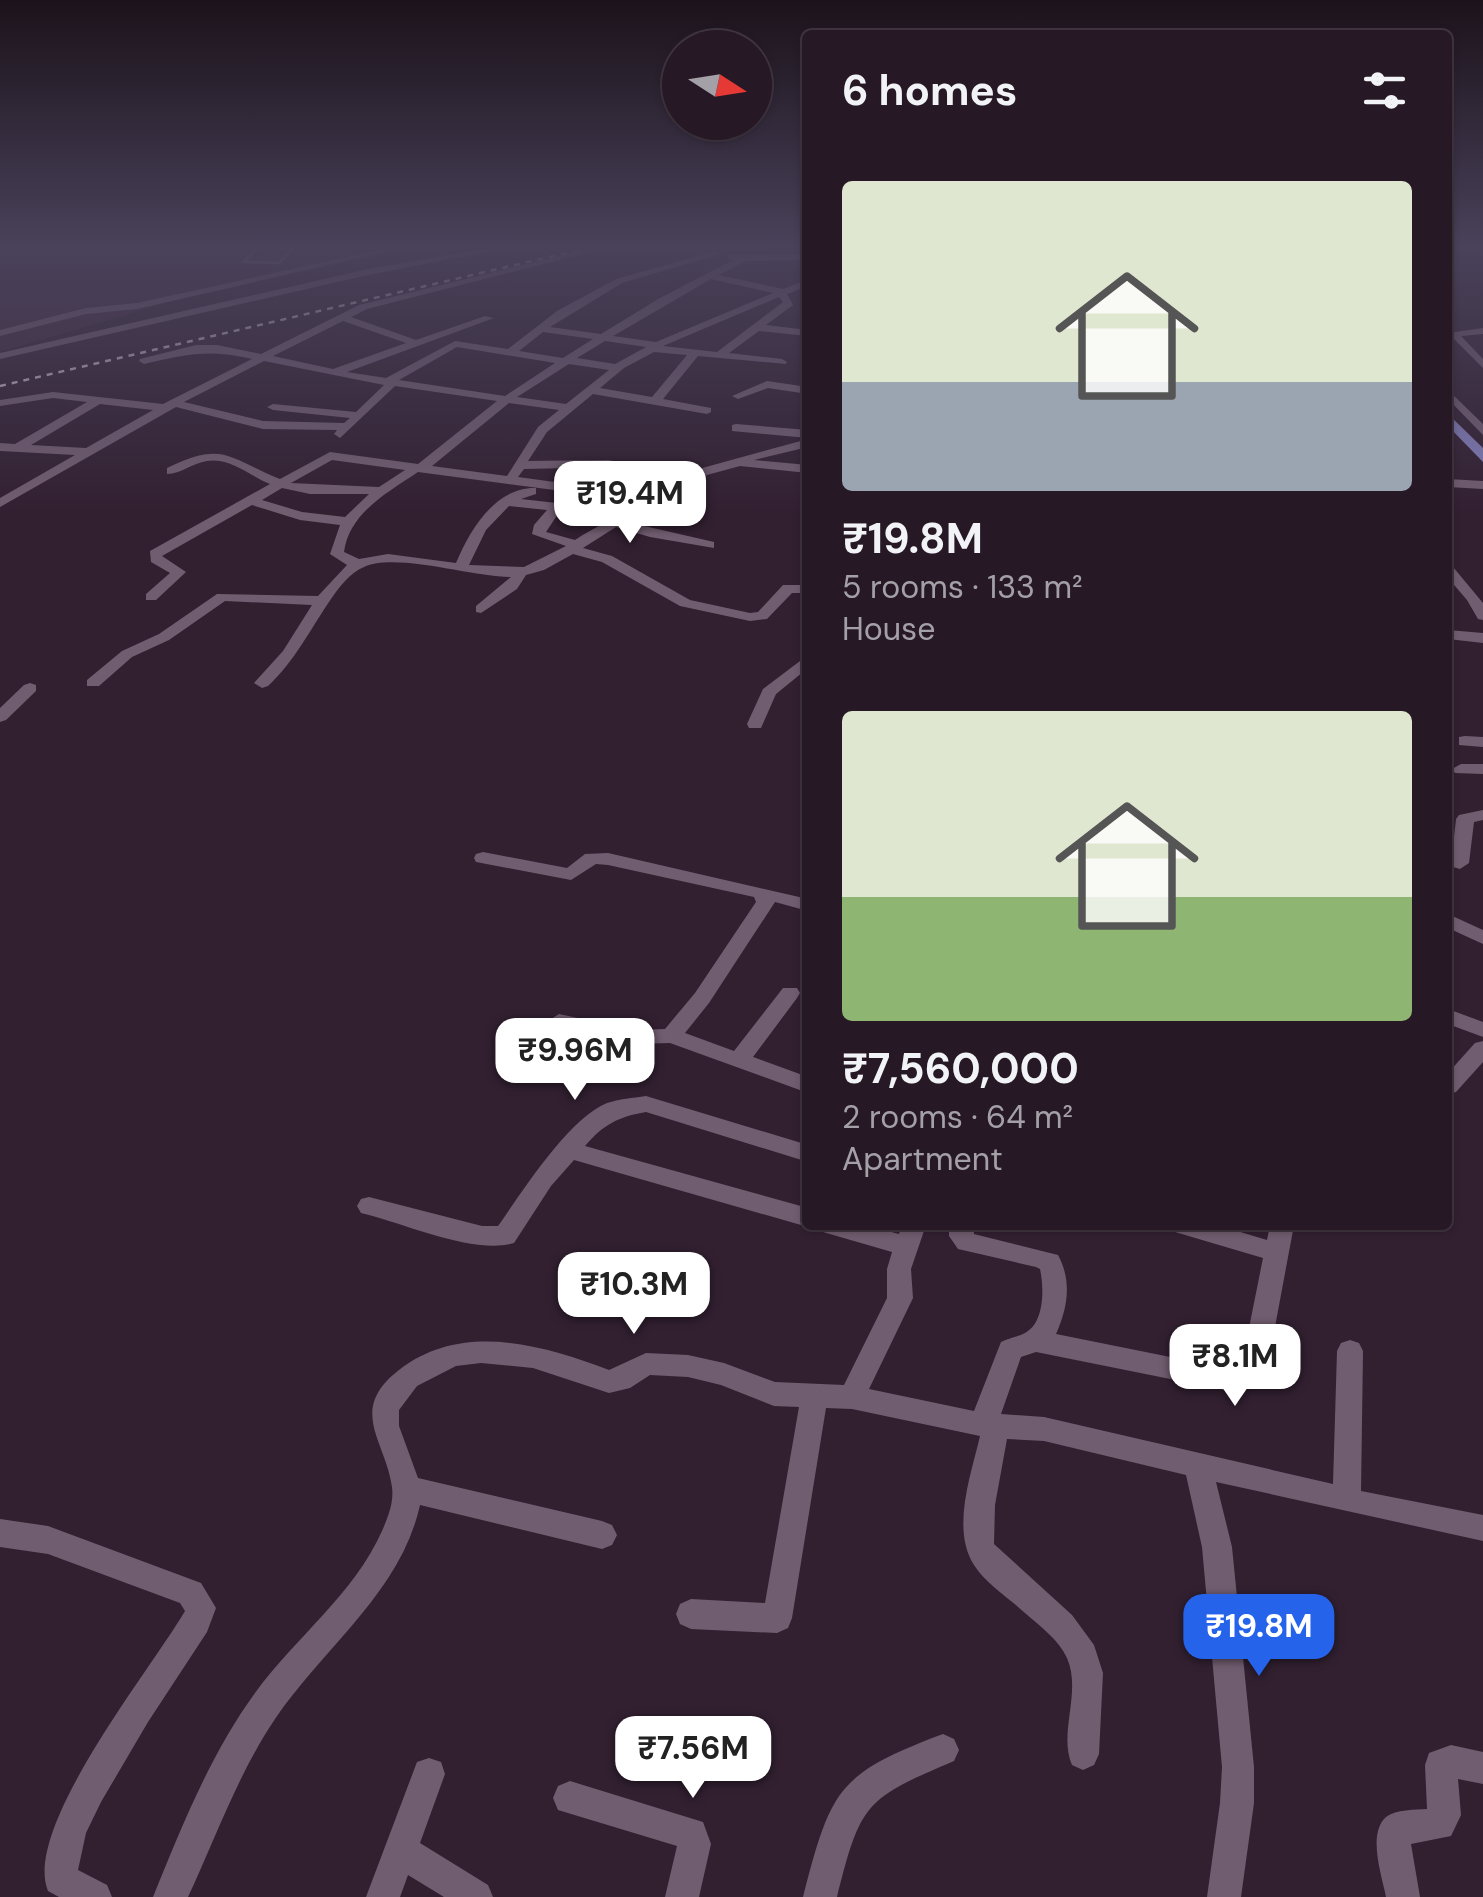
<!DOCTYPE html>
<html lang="en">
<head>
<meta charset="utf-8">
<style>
	:root { --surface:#261825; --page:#2e212d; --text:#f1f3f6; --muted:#a4a0a7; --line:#423742; --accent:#2563eb }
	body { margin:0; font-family:"DM Sans",sans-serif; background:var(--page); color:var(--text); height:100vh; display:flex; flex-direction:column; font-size:38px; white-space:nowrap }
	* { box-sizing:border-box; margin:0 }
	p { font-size:32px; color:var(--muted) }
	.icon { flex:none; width:55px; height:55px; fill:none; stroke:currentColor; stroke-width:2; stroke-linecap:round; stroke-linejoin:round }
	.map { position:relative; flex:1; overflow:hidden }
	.details { position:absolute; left:802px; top:30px; width:650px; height:1200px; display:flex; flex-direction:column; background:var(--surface); border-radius:10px; box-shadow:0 2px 8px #0004,0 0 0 2px var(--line) }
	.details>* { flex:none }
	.needle { width:65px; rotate:102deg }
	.buttons { position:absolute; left:662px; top:30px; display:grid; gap:20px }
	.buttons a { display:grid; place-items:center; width:110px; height:110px; border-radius:50%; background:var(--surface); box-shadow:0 2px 8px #0004,0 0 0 2px var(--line); font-size:50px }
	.price { position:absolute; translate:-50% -85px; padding:0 22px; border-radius:20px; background:#fff; color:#222; font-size:32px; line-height:65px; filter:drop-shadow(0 2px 5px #0008) }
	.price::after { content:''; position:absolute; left:50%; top:60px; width:30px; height:22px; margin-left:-15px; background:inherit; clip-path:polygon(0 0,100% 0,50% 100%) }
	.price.active { background:var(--accent); color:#fff }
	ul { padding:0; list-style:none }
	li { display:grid; align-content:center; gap:20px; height:530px; padding:0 40px }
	li span { display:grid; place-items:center; height:310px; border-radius:10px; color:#555 }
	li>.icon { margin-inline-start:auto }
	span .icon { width:180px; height:180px; fill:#fffc; stroke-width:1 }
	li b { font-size:42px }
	h2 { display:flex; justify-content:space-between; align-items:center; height:120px; padding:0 40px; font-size:42px }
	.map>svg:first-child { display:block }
	.built { fill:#3e273c }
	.building { fill:#413356; stroke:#7e758e; stroke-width:2.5 }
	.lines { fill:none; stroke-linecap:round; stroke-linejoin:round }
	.minor { fill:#715d70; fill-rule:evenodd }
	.major { fill:#827eb8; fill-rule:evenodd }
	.rail { stroke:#cabdc9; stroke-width:2.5; stroke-dasharray:6 6; stroke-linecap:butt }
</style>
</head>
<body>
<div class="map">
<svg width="1483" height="1897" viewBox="0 0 1483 1897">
	<rect width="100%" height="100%" fill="#322031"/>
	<path class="built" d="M0,249H407L186,297L0,352Z"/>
	<path class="building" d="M258,248H294L279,263L243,262Z"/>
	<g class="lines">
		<g class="minor">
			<path d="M383,249H398L137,309L86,314L0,336V330L86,308L137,303Z"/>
			<path d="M483,249H501L368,275L0,359V353L368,269Z"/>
			<path d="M588,249H602L367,309L351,317L416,340L485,316L494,318L347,372L386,378L455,341L508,349L557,311L616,279L715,251L720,254L622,283L550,327L601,334L660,298L733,260L728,259V255L808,254V260L746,261L719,275L783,289L808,279V286L787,294L793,305L766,325L808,330V336L759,331L729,353L782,359L787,362L786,364L698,356L663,399L711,408V412L707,414L593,394L547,432L528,461L609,460L613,461V467L524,469L518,477L562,483L695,470L808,439V447L754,460L808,465V473L740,466L707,475L671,502L627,522L714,542V548L650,537L616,527L583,548L612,556L690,600L750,613L758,612L783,585H808V593H792L767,619L750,621L680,606L602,562L573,554L544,570L526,575L517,589L481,613L476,612V606L511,577C473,577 395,552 364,567C350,573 339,587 331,599C311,628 295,661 268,686L262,688L254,683L283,651L312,605L225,601L169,640L132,657L99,686H87V680L122,651L159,634L217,594L318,596L347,565L330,554L340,525L300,520L252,505L162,556L186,572L156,600H146V594L170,573L151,562L150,551L270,484C250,476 230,457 207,461C192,463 181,474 167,474V468C224,440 228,458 280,479L330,452L418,464L497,401L395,386L340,438L334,434L337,430L263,429L176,407L0,507V498L75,455L0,451V443L15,444L87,402L53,398L0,406V400L53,392L163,404L252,359C208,349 187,354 144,364L139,361L140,359L196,345H217L261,354L359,305ZM711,279L773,293L656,342L613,336ZM779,297L783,302L717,352L663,346ZM343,321L406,343L333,369L273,356ZM543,332L593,339L563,358L519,351ZM605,341L646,347L615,364L577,358ZM457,347L555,363L505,396L399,380ZM654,352L687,355L652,397L600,388L624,368ZM264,361L384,385L356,412L273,404L267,407L273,410L350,418L344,423L263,421L184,402ZM569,364L609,370L566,404L517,397ZM509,403L559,410L538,427L507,476L432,466ZM100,404L153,410L86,448L31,445ZM332,460L405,470L379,487L291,483ZM418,472L562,491L593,488V496L584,506L521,499L536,494V488C495,487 470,530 456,563L388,554L359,559L344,552C349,513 387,493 418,472ZM687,479C653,505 611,516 575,540L546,532L560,511L592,513L607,497L605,487ZM282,488L310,494H369L345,517L302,512L262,500ZM509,506L547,510L534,525L532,534L566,546L524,567L469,565L486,530Z"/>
			<path d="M1483,328V334L1461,336L1483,359V368L1448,333Z"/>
			<path d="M767,381L808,387V394L768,388L738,399L732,396Z"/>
			<path d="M1448,390L1483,424V435L1448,399Z"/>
			<path d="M736,424L808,430V438L732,431V425Z"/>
			<path d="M1448,479L1483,481V489L1448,487Z"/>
			<path d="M1448,566L1453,567L1483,603V620L1478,619L1467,600L1448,578Z"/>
			<path d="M1448,630L1483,633V643L1448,639Z"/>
			<path d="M808,655V668L776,694L761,728H749L747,724L763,689Z"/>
			<path d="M30,683L36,685V691L6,720L0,722V708L24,685Z"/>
			<path d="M1465,736L1483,737V747L1459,745V737Z"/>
			<path d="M1461,764H1483V774L1455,773L1452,769Z"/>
			<path d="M1483,810V820L1474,822L1469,863L1460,869L1453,867L1451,863L1456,819L1459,815Z"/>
			<path d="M483,852L567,868L585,854L608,853L808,899V911L775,902L709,1003L685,1033L734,1051L783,988H797L800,993L797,998L753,1057L808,1077V1093L670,1043L634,1044L559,1028L548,1021L559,1014L634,1030L665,1029L695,993L756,902L754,897L608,865L596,864L571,880L476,862L474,858L476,854Z"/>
			<path d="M1448,914L1483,930V944L1448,928Z"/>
			<path d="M1448,1009L1483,1022V1037L1448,1024Z"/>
			<path d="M1483,1041V1062L1456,1092L1448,1094V1073L1475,1043Z"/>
			<path d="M646,1096L808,1145V1162L646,1112C618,1117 604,1124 585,1146L808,1208V1225H815L808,1227L574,1160L551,1186L514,1243C477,1255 407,1225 369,1215L361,1213L357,1206L361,1199L369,1197L482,1226H498C522,1192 569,1118 607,1103C619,1099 633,1098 646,1096Z"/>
			<path d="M820,1225H865L899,1234L902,1225H926L911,1269L913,1298L869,1389L974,1411L1001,1342C1008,1338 1018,1337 1025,1333C1045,1323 1044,1287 1040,1269L1036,1267L958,1249L949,1236V1225H973L974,1234L1058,1255C1072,1281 1068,1307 1056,1334L1225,1368L1238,1367L1243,1358L1263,1258L1175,1232L1172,1225H1217L1267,1240L1270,1225H1294L1269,1359L1255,1386L1225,1390L1036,1352L1021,1357L1001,1414L1044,1417L1333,1484L1337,1351L1341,1343L1350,1340L1359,1343L1363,1351L1361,1491L1483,1515V1541L1216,1482L1232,1547L1254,1767V1803L1241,1897H1207L1220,1803L1222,1767L1202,1547L1186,1475L1044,1441L1007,1439L995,1505L994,1544L1072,1615L1094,1645L1103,1673L1099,1754L1094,1765L1083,1770L1072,1765C1058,1733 1082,1692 1067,1658C1059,1640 1040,1626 1025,1613C1009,1598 986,1584 974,1565C951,1529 971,1475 980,1436L852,1409L826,1408L792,1618L788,1628L777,1633L691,1629L680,1624L676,1614L680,1604L691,1599L765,1603L799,1407L774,1406L721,1385L688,1377L650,1375L630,1388L609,1393L533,1368L481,1363L456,1366L417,1386L399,1410V1426L418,1478L602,1521L612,1525L617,1535L612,1545L602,1549L420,1505C401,1592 323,1648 275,1719C238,1774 216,1837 188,1897H153C181,1828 211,1753 255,1693C295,1638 354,1594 382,1531C388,1517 394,1503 392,1487C386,1441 347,1410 399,1370C462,1321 543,1345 609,1370L646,1353L688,1355L724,1363L775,1382L844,1385L887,1298V1269L892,1252L823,1232Z"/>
			<path d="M0,1519L48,1526L201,1583L216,1608L207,1632L148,1722L101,1802L86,1833L78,1870L107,1885L112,1897H59L48,1891C22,1828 152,1668 185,1611L180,1603L48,1554L0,1547Z"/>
			<path d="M943,1734L954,1739L959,1750L954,1761C865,1799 861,1802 837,1897H803C831,1789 837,1774 943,1734Z"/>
			<path d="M1451,1745L1483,1752V1784L1458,1779L1461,1815L1451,1836L1411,1844L1420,1897H1386C1382,1876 1367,1834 1386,1817C1396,1809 1416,1810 1427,1809L1425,1765L1429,1753Z"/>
			<path d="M429,1758L441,1762L445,1774L420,1843L488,1885L493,1897H444L408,1875L400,1897H366L417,1762Z"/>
			<path d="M570,1781L703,1822L711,1844L699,1897H665L677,1846L558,1810L553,1798L558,1786Z"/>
		</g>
		<path class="major" d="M1448,414L1483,448V462L1448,426Z"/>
		<path class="rail" d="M0,386L583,249"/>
	</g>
	<linearGradient id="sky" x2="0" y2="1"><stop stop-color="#1c121b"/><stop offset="0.48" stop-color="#49425a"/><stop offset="1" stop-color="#49425a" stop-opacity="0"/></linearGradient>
	<rect width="1483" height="514" fill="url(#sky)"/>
</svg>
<div class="buttons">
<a><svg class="needle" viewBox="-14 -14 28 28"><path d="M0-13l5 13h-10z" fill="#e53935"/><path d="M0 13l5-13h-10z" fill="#a4a0a7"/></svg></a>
</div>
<b class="price" style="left:630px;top:546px">₹19.4M</b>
<b class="price" style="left:575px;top:1103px">₹9.96M</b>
<b class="price" style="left:634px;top:1337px">₹10.3M</b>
<b class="price" style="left:1235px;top:1409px">₹8.1M</b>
<b class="price active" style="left:1259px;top:1679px">₹19.8M</b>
<b class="price" style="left:693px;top:1801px">₹7.56M</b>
<section class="details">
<h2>6 homes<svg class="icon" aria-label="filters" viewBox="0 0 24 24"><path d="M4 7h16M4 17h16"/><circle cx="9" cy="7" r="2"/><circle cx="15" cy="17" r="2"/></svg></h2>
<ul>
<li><span style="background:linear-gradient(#dfe7d0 65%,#9aa5b1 0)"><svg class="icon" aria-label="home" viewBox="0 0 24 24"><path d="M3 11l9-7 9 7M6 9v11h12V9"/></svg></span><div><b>₹19.8M</b><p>5 rooms · 133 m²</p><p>House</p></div></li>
<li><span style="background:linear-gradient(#dfe7d0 60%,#8fb573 0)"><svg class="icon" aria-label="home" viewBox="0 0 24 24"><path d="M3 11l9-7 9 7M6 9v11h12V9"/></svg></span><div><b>₹7,560,000</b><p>2 rooms · 64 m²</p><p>Apartment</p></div></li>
</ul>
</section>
</div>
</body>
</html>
